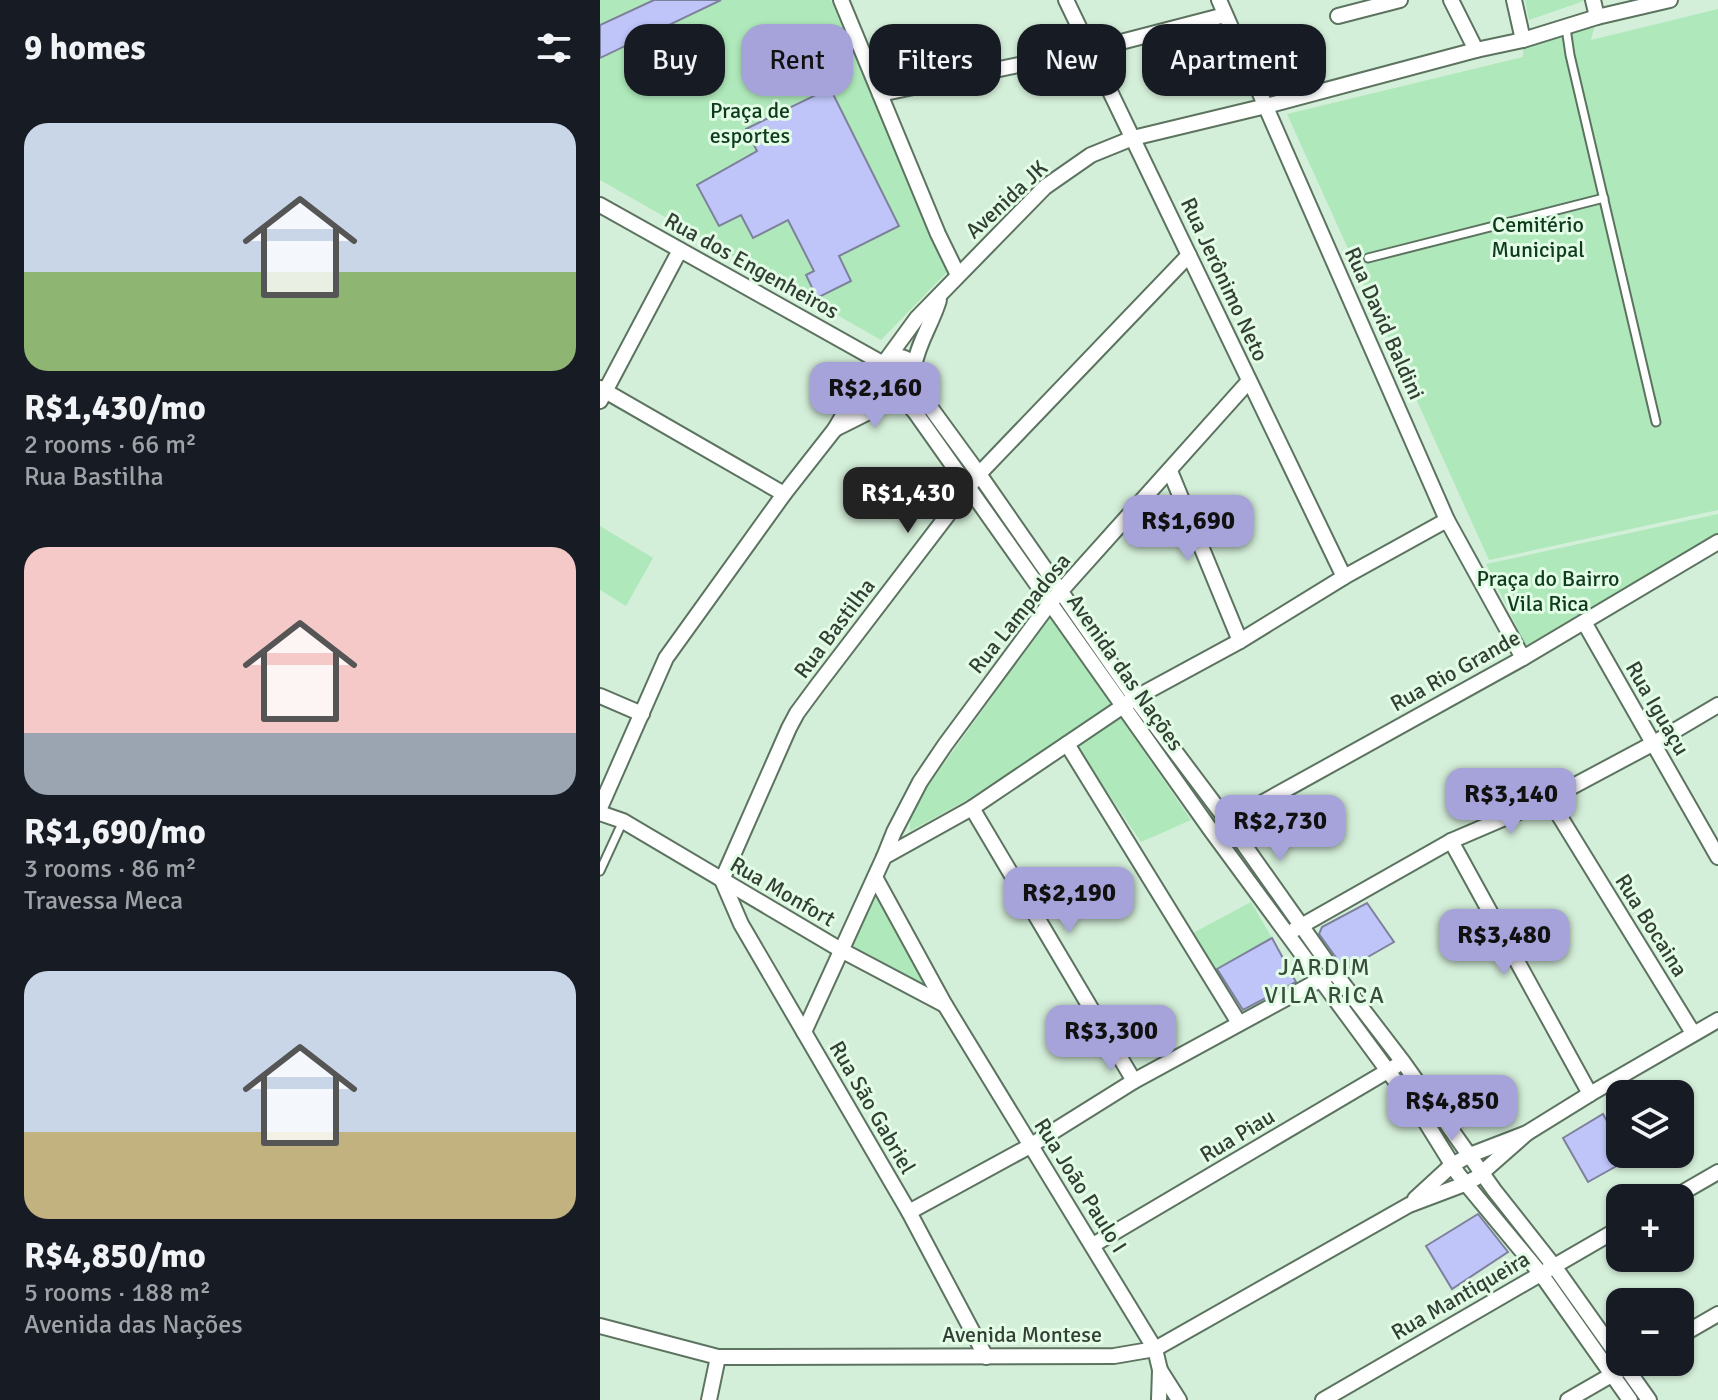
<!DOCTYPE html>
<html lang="en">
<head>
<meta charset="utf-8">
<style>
	:root { --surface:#171b24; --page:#20242c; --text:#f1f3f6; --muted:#9ea1a6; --accent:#a5a3da }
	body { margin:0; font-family:Signika,sans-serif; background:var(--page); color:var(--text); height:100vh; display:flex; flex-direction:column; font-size:30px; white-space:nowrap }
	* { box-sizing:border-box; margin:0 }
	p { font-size:26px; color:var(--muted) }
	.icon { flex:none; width:44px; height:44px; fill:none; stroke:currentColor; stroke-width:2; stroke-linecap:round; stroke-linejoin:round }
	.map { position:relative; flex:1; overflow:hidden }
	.drawer { display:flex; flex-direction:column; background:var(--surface); width:600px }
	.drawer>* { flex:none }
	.top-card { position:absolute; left:24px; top:24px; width:760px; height:72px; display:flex; gap:16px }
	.tools { position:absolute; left:1006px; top:1080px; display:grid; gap:16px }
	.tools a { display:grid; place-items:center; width:88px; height:88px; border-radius:16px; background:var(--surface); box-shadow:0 2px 6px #0004; font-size:40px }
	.price { position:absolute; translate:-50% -68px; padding:0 18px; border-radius:16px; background:var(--accent); color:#111; font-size:26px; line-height:52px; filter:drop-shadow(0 2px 4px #0008) }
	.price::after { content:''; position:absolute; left:50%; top:48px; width:24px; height:18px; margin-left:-12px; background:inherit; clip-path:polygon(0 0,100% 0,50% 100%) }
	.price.on { background:#222; color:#fff }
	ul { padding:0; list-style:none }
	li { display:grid; align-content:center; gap:16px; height:424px; padding:0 24px }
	li span { display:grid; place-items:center; height:248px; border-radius:24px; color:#555 }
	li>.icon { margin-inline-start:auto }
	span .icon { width:144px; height:144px; fill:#fffc; stroke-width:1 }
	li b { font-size:34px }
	h2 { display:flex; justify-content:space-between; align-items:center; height:96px; padding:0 24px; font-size:34px }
	.pill { padding:0 28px; border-radius:24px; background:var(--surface); box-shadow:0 2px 6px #0004; font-size:28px; line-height:72px }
	.pill.on { background:var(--accent); color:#111 }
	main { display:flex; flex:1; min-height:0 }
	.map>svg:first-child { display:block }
	.green { fill:#afe8ba }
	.building { fill:#bfc5f9; stroke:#7e819c; stroke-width:2 }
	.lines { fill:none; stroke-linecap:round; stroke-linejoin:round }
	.service-casing { stroke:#5c7360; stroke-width:11 }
	.minor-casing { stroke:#5c7360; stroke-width:18 }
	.service { stroke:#fff; stroke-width:7 }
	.minor { stroke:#fff; stroke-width:14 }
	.labels { text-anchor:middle; stroke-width:6; stroke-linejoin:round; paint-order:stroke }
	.park-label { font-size:22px; fill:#0e3b1c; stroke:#e2fce6 }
	.street-label { font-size:22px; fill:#333e35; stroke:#e2fce6 }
	.neighbourhood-label { font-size:24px; letter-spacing:2px; fill:#384e3d; stroke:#e2fce6 }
</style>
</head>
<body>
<main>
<section class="drawer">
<h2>9 homes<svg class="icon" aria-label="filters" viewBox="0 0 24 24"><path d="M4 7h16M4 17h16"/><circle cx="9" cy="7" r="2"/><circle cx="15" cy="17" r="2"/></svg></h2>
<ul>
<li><span style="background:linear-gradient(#c9d6e8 60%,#8fb573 0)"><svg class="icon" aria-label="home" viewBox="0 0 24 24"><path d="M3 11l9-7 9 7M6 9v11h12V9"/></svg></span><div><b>R$1,430/mo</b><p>2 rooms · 66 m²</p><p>Rua Bastilha</p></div></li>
<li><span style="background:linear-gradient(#f6c9c9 75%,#9aa5b1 0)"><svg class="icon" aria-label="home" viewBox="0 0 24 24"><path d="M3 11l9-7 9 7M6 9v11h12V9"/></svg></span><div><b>R$1,690/mo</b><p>3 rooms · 86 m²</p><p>Travessa Meca</p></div></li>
<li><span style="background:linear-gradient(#c9d6e8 65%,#c2b280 0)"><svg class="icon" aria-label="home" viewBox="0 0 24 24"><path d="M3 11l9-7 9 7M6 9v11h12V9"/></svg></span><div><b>R$4,850/mo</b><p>5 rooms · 188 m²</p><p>Avenida das Nações</p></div></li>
</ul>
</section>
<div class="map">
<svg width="1118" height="1400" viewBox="0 0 1118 1400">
	<rect width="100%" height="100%" fill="#d4efd9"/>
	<g class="green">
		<path d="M0,0H231L347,272L281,340L0,180Z"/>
		<path d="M925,0H987L929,20Z"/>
		<path d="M1118,9V510L889,560L687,114L923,57V40L997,17L991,40Z"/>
		<path d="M1118,514V539L927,648L886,564Z"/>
		<path d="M0,526L53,558L26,606L0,590Z"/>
		<path d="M450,617L513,705L369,799L310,831V818L327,787Z"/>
		<path d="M520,717L591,820L541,842L477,747Z"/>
		<path d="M276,893L328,986L251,945Z"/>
		<path d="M651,902L672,938L613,972L593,933Z"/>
	</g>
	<g class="building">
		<path d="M54,0H121L0,58V25Z"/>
		<path d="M230,88L299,226L239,256L251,281L217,298L206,275L214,271L188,220L153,238L141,215L119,226L97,185L157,151L146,129Z"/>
		<path d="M767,903L794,942L745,970L719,934L722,927Z"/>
		<path d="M672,938L696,982L643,1010L617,969Z"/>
		<path d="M1003,1114L1020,1144V1154H1038L988,1182L963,1138Z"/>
		<path d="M878,1214L908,1252L852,1289L826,1246Z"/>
	</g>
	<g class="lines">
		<g class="service-casing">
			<g id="service">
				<path d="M966,28L970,55L1056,422"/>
				<path d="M768,258L1004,198"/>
				<path d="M0,871L23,821"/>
			</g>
		</g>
		<g class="minor-casing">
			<g id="minor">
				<path d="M241,0L338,234L358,275"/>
				<path d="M466,0L744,577"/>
				<path d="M619,0L847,520L923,658"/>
				<path d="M851,0L876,50"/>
				<path d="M914,0L923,40"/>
				<path d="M993,0L997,17"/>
				<path d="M738,16L800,0"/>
				<path d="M280,94L490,50L625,15"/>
				<path d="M0,205L282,363"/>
				<path d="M314,367C318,342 332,324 339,300"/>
				<path d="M279,368V381L286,391C325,407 325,345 287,359"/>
				<path d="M314,385L379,474L535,698L628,822L734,972L803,1062L894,1190L954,1266L1020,1359"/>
				<path d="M0,388L184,494"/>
				<path d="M299,394L315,412L610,829L827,1124L858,1174L941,1274L1030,1400"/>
				<path d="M0,401L80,250"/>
				<path d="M235,429L267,413L292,394"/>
				<path d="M570,471L640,641"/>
				<path d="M984,622L1118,857"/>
				<path d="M0,696L42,714"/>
				<path d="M467,744L639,1023"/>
				<path d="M949,799L1093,1033"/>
				<path d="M0,808L66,658L184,494L235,429L253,398L263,383L287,359L317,318L445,187L491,155L533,138L666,106L876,50L923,40L997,17L1070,0"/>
				<path d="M372,808L534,1081"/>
				<path d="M0,813L23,821L241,950L345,1005"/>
				<path d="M622,825L923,658L1118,542"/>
				<path d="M851,841L990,1094"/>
				<path d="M284,857L294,832L320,782L345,745L450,603L649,381"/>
				<path d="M275,877L345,1005L555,1349L560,1370L579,1400"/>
				<path d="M694,930L851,841L949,799L1054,743L1118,705"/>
				<path d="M204,1032L284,857L372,808L535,698L640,641L744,577L847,520"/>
				<path d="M1073,1198L1118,1172"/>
				<path d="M815,1199L852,1165L870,1155L927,1133L990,1094L1118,1020"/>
				<path d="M309,1212L430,1146L534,1081L727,976"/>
				<path d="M493,1245L796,1066"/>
				<path d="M0,1326L118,1357L514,1356L555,1349L809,1205L862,1185L876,1178L927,1133"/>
				<path d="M1080,1336L1118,1314"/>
				<path d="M386,1357L309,1212L141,924L122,880L189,728L197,713L217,686L379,474L589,255"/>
				<path d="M1022,1362L1049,1400"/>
				<path d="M109,1400L118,1357"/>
				<path d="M559,1400L560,1370"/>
				<path d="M723,1400L1020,1228"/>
				<path d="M968,1400L1034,1362"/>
			</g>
		</g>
		<use href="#service" class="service"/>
		<use href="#minor" class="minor"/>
	</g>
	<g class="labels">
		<g class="park-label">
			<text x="150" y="118">Praça de<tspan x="150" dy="25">esportes</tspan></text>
			<text x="938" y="232">Cemitério<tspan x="938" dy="25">Municipal</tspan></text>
			<text x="948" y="586">Praça do Bairro<tspan x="948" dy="25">Vila Rica</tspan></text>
		</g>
		<g class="street-label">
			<text transform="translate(406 199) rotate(-43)" y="8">Avenida JK</text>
			<text transform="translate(152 265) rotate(29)" y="8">Rua dos Engenheiros</text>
			<text transform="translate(625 279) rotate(65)" y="8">Rua Jerônimo Neto</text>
			<text transform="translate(785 323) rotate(66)" y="8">Rua David Baldini</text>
			<text transform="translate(419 613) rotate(-51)" y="8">Rua Lampadosa</text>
			<text transform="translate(234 628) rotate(-53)" y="8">Rua Bastilha</text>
			<text transform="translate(855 670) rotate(-29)" y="8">Rua Rio Grande</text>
			<text transform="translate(526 672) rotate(55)" y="8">Avenida das Nações</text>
			<text transform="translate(1058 708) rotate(60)" y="8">Rua Iguaçu</text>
			<text transform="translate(183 891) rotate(30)" y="8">Rua Monfort</text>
			<text transform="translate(1052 925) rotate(58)" y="8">Rua Bocaina</text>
			<text transform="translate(273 1107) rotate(60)" y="8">Rua São Gabriel</text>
			<text transform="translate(637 1135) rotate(-31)" y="8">Rua Piau</text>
			<text transform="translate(481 1185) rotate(58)" y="8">Rua João Paulo I</text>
			<text transform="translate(860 1295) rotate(-30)" y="8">Rua Mantiqueira</text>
			<text x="422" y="1342">Avenida Montese</text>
		</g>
		<g class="neighbourhood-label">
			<text x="725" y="975">JARDIM<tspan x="725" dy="28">VILA RICA</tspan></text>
		</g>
	</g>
</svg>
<div class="tools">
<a><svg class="icon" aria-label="layers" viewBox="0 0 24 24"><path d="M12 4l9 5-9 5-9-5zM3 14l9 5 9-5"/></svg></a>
<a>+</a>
<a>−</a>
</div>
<b class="price" style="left:275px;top:430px">R$2,160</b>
<b class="price on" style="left:308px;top:535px">R$1,430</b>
<b class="price" style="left:588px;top:563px">R$1,690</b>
<b class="price" style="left:911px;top:836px">R$3,140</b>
<b class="price" style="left:680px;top:863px">R$2,730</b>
<b class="price" style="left:469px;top:935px">R$2,190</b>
<b class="price" style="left:904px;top:977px">R$3,480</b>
<b class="price" style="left:511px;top:1073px">R$3,300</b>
<b class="price" style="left:852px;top:1143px">R$4,850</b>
<div class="top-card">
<a class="pill">Buy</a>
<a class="pill on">Rent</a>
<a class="pill">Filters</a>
<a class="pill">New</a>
<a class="pill">Apartment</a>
</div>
</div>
</main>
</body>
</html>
